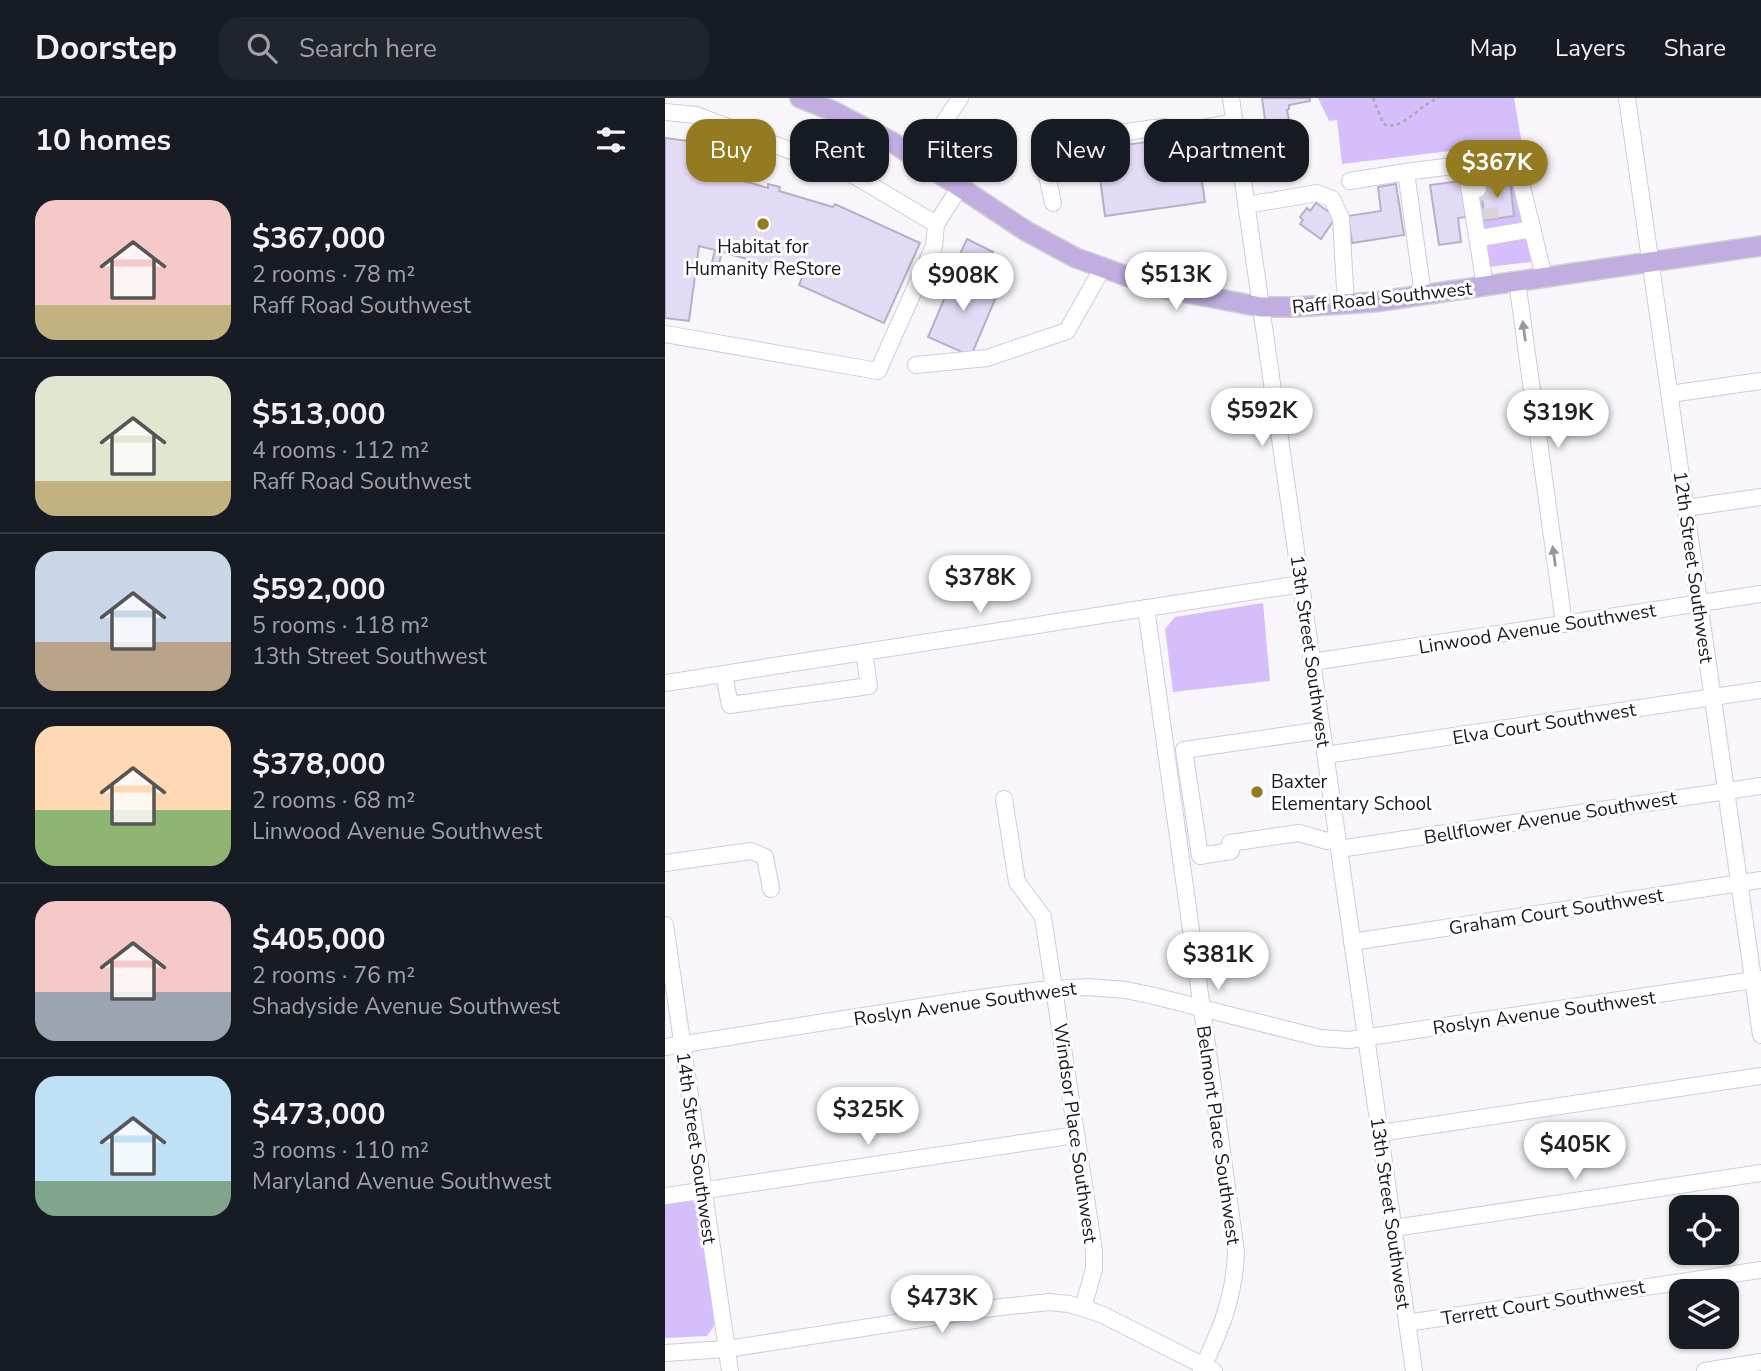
<!DOCTYPE html>
<html lang="en">
<head>
<meta charset="utf-8">
<style>
	:root { --surface:#171b24; --page:#20242c; --text:#f1f3f6; --muted:#9ea1a6; --line:#363941; --accent:#947a21 }
	body { margin:0; font-family:"Nunito Sans",sans-serif; background:var(--page); color:var(--text); height:100vh; display:flex; flex-direction:column; font-size:26px; white-space:nowrap }
	* { box-sizing:border-box; margin:0 }
	p { font-size:23px; color:var(--muted) }
	.icon { flex:none; width:38px; height:38px; fill:none; stroke:currentColor; stroke-width:2; stroke-linecap:round; stroke-linejoin:round }
	.map { position:relative; flex:1; overflow:hidden }
	.details { display:flex; flex-direction:column; background:var(--surface); width:665px }
	.details>* { flex:none }
	.top-card { position:absolute; left:21px; top:21px; width:665px; height:63px; display:flex; gap:14px }
	.fabs { position:absolute; left:1004px; top:1097px; display:grid; gap:14px }
	.fabs a { display:grid; place-items:center; width:70px; height:70px; border-radius:14px; background:var(--surface); box-shadow:0 2px 5px #0004; font-size:35px }
	.price { position:absolute; translate:-50% -60px; padding:0 16px; border-radius:24px; background:#fff; color:#222; font-size:23px; line-height:46px; filter:drop-shadow(0 2px 4px #0008) }
	.price::after { content:''; position:absolute; left:50%; top:42px; width:21px; height:16px; margin-left:-10px; background:inherit; clip-path:polygon(0 0,100% 0,50% 100%) }
	.price.on { background:var(--accent); color:#fff }
	ul { padding:0; list-style:none }
	li { display:flex; align-items:center; gap:21px; height:175px; padding:0 35px }
	li+li { border-top:2px solid var(--line) }
	li span { display:grid; place-items:center; flex:none; width:196px; height:140px; border-radius:21px; color:#555 }
	li>.icon { margin-inline-start:auto }
	span .icon { width:84px; height:84px; fill:#fffc; stroke-width:1 }
	li b { font-size:30px }
	h2 { display:flex; justify-content:space-between; align-items:center; height:84px; padding:0 35px; font-size:30px }
	.pill { padding:0 24px; border-radius:21px; background:var(--surface); box-shadow:0 2px 5px #0004; font-size:24px; line-height:63px }
	.pill.on { background:var(--accent); color:#fff }
	header { display:flex; align-items:center; gap:42px; box-sizing:border-box; height:98px; padding:0 35px; background:var(--surface); border-bottom:2px solid var(--line) }
	header strong { font-size:33px }
	nav { display:flex; gap:38px; margin-inline-start:auto; font-size:24px }
	.search { width:490px; height:63px; background:var(--page); display:flex; align-items:center; gap:18px; box-sizing:border-box; padding:0 24px; border-radius:21px; color:var(--muted); font-size:26px }
	main { display:flex; flex:1; min-height:0 }
	.map>svg:first-child { display:block }
	.green { fill:#d5befb }
	.building { fill:#e3daf5; stroke:#b8afc7; stroke-width:2 }
	.lines { fill:none; stroke-linecap:round; stroke-linejoin:round }
	.minor-tunnel { stroke:#d7d5da; stroke-width:16; stroke-dasharray:16 8; stroke-linecap:butt }
	.minor-casing { stroke:#d2c9e1; stroke-width:18 }
	.major-casing { stroke:#d1d1d3; stroke-width:22 }
	.path { stroke:#aba9af; stroke-width:2.5; stroke-dasharray:3.5 3.5; stroke-linecap:butt }
	.minor { stroke:#fff; stroke-width:16 }
	.major { stroke:#c2ade0; stroke-width:19 }
	.oneway { fill:#98979b }
	.poi-dot { fill:#947a21; stroke:#fff; stroke-width:2.5 }
	.labels { text-anchor:middle; stroke-width:6; stroke-linejoin:round; paint-order:stroke }
	.poi-label { font-size:19px; fill:#1b1821; stroke:#fff }
	.street-label { font-size:19px; fill:#1b1821; stroke:#fff }
</style>
</head>
<body>
<header>
<strong>Doorstep</strong>
<div class="search"><svg class="icon" aria-label="search" viewBox="0 0 24 24"><circle cx="10" cy="10" r="6"/><path d="M15 15l6 6"/></svg>Search here</div>
<nav><a>Map</a><a>Layers</a><a>Share</a></nav>
</header>
<main>
<section class="details">
<h2>10 homes<svg class="icon" aria-label="filters" viewBox="0 0 24 24"><path d="M4 7h16M4 17h16"/><circle cx="9" cy="7" r="2"/><circle cx="15" cy="17" r="2"/></svg></h2>
<ul>
<li><span style="background:linear-gradient(#f6c9c9 75%,#c2b280 0)"><svg class="icon" aria-label="home" viewBox="0 0 24 24"><path d="M3 11l9-7 9 7M6 9v11h12V9"/></svg></span><div><b>$367,000</b><p>2 rooms · 78 m²</p><p>Raff Road Southwest</p></div></li>
<li><span style="background:linear-gradient(#dfe7d0 75%,#c2b280 0)"><svg class="icon" aria-label="home" viewBox="0 0 24 24"><path d="M3 11l9-7 9 7M6 9v11h12V9"/></svg></span><div><b>$513,000</b><p>4 rooms · 112 m²</p><p>Raff Road Southwest</p></div></li>
<li><span style="background:linear-gradient(#c9d6e8 65%,#b9a48a 0)"><svg class="icon" aria-label="home" viewBox="0 0 24 24"><path d="M3 11l9-7 9 7M6 9v11h12V9"/></svg></span><div><b>$592,000</b><p>5 rooms · 118 m²</p><p>13th Street Southwest</p></div></li>
<li><span style="background:linear-gradient(#ffd9b3 60%,#8fb573 0)"><svg class="icon" aria-label="home" viewBox="0 0 24 24"><path d="M3 11l9-7 9 7M6 9v11h12V9"/></svg></span><div><b>$378,000</b><p>2 rooms · 68 m²</p><p>Linwood Avenue Southwest</p></div></li>
<li><span style="background:linear-gradient(#f6c9c9 65%,#9aa5b1 0)"><svg class="icon" aria-label="home" viewBox="0 0 24 24"><path d="M3 11l9-7 9 7M6 9v11h12V9"/></svg></span><div><b>$405,000</b><p>2 rooms · 76 m²</p><p>Shadyside Avenue Southwest</p></div></li>
<li><span style="background:linear-gradient(#bfe0f5 75%,#7fa58c 0)"><svg class="icon" aria-label="home" viewBox="0 0 24 24"><path d="M3 11l9-7 9 7M6 9v11h12V9"/></svg></span><div><b>$473,000</b><p>3 rooms · 110 m²</p><p>Maryland Avenue Southwest</p></div></li>
</ul>
</section>
<div class="map">
<svg width="1096" height="1273" viewBox="0 0 1096 1273">
	<rect width="100%" height="100%" fill="#f8f6fb"/>
	<g class="green">
		<path d="M653,0H849L872,134L881,162L823,169L802,51L677,66L672,22L664,23Z"/>
		<path d="M598,505L605,583L508,594L500,531L510,519Z"/>
		<path d="M27,1103L33,1108L51,1225L42,1238L0,1240V1107Z"/>
	</g>
	<g class="building">
		<path d="M597,0H645V3L624,7V11L622,12L626,32L602,36Z"/>
		<path d="M0,40L48,46L44,73L103,90V86L115,89L114,93L168,109L170,106L255,145L219,225L134,187L138,177L57,154L54,166L47,164L50,152L34,148L24,223L0,220Z"/>
		<path d="M504,41L507,60L533,57L540,104L440,118L434,72L462,68L459,47Z"/>
		<path d="M796,83L801,119L793,120L796,144L774,147L765,87Z"/>
		<path d="M845,83L849,118L820,122L815,86Z"/>
		<path d="M731,86L739,137L687,145L683,118L716,113L713,89Z"/>
		<path d="M651,105L671,119L656,141L635,126L638,122L635,119L642,110L645,113Z"/>
		<path d="M302,141L328,154L320,169L295,156Z"/>
		<path d="M291,173L334,192L306,258L263,239Z"/>
	</g>
	<g class="lines">
		<path class="minor-tunnel" d="M822,86L826,121"/>
		<g class="minor-casing">
			<g id="minor">
				<path d="M566,0L749,1273"/>
				<path d="M962,0L1096,937"/>
				<path d="M0,14L31,17L185,75L271,126L295,89"/>
				<path d="M255,61L295,0"/>
				<path d="M185,75L208,33"/>
				<path d="M685,83L741,74"/>
				<path d="M813,91L812,74C824,63 840,63 853,73L879,179"/>
				<path d="M388,105C384,82 372,59 395,44L482,31L499,29L520,33L570,24"/>
				<path d="M582,107L652,95L667,101L676,120L681,207"/>
				<path d="M821,139L868,131"/>
				<path d="M852,183L899,526"/>
				<path d="M758,197L741,74L795,67L801,69L820,188"/>
				<path d="M0,236L213,273L269,148L271,126"/>
				<path d="M251,267L322,260L402,233L437,171"/>
				<path d="M1005,296L1096,283"/>
				<path d="M1021,410L1096,399"/>
				<path d="M481,510L571,1154C569,1201 556,1231 536,1273"/>
				<path d="M647,564L1096,496"/>
				<path d="M59,576L65,607L204,588L199,554"/>
				<path d="M0,585L636,486"/>
				<path d="M657,632L519,652L535,758L566,753L565,745L634,735L662,743L672,740"/>
				<path d="M661,657L1096,592"/>
				<path d="M339,701L352,784L378,819L429,1153V1171L418,1210"/>
				<path d="M674,751L1096,688"/>
				<path d="M0,765L86,753L100,759L106,791"/>
				<path d="M0,827L65,1273"/>
				<path d="M687,844L1096,782"/>
				<path d="M0,949L300,902L375,892L423,889L461,892L489,898L655,940L684,942L1096,881"/>
				<path d="M715,1035L1096,978"/>
				<path d="M0,1098L411,1037"/>
				<path d="M729,1130L1096,1075"/>
				<path d="M742,1225L1096,1172"/>
				<path d="M0,1255L62,1251L327,1210L384,1204L404,1206L436,1216L549,1273"/>
				<path d="M1040,1273L1096,1264"/>
			</g>
		</g>
		<g class="major-casing">
			<path id="major" d="M135,0L168,13L227,44L361,133L411,160L492,189L596,209H631L709,204L1096,148"/>
		</g>
		<path class="path" d="M708,0L718,25L722,28C743,28 755,6 774,0"/>
		<use href="#minor" class="minor"/>
		<use href="#major" class="major"/>
	</g>
	<defs><path id="oneway-solid" d="M-6-.8H1V-3.2L6.5 0L1 3.2V.8H-6Z" transform="scale(1.75)"/></defs>
	<g class="oneway">
		<use href="#oneway-solid" transform="translate(859 233) rotate(-98)"/>
		<use href="#oneway-solid" transform="translate(889 458) rotate(-98)"/>
	</g>
	<g class="poi-dot">
		<circle cx="98" cy="126" r="7"/>
		<circle cx="592" cy="694" r="7"/>
	</g>
	<g class="labels">
		<g class="poi-label">
			<text x="98" y="155">Habitat for<tspan x="98" dy="22">Humanity ReStore</tspan></text>
			<text x="606" y="690" text-anchor="start">Baxter<tspan x="606" dy="22">Elementary School</tspan></text>
		</g>
		<g class="street-label">
			<text transform="translate(717 199) rotate(-6)" y="7">Raff Road Southwest</text>
			<text transform="translate(1029 469) rotate(82)" y="7">12th Street Southwest</text>
			<text transform="translate(872 530) rotate(-9)" y="7">Linwood Avenue Southwest</text>
			<text transform="translate(646 553) rotate(82)" y="7">13th Street Southwest</text>
			<text transform="translate(879 625) rotate(-9)" y="7">Elva Court Southwest</text>
			<text transform="translate(885 719) rotate(-9)" y="7">Bellflower Avenue Southwest</text>
			<text transform="translate(891 813) rotate(-9)" y="7">Graham Court Southwest</text>
			<text transform="translate(300 905) rotate(-8)" y="7">Roslyn Avenue Southwest</text>
			<text transform="translate(879 914) rotate(-8)" y="7">Roslyn Avenue Southwest</text>
			<text transform="translate(411 1035) rotate(82)" y="7">Windsor Place Southwest</text>
			<text transform="translate(554 1037) rotate(82)" y="7">Belmont Place Southwest</text>
			<text transform="translate(32 1050) rotate(82)" y="7">14th Street Southwest</text>
			<text transform="translate(726 1115) rotate(82)" y="7">13th Street Southwest</text>
			<text transform="translate(878 1204) rotate(-9)" y="7">Terrett Court Southwest</text>
		</g>
	</g>
</svg>
<div class="fabs">
<a><svg class="icon" aria-label="locate" viewBox="0 0 24 24"><circle cx="12" cy="12" r="6"/><path d="M12 2v4M12 18v4M2 12h4M18 12h4"/></svg></a>
<a><svg class="icon" aria-label="layers" viewBox="0 0 24 24"><path d="M12 4l9 5-9 5-9-5zM3 14l9 5 9-5"/></svg></a>
</div>
<b class="price on" style="left:832px;top:102px">$367K</b>
<b class="price" style="left:511px;top:214px">$513K</b>
<b class="price" style="left:298px;top:215px">$908K</b>
<b class="price" style="left:597px;top:350px">$592K</b>
<b class="price" style="left:893px;top:352px">$319K</b>
<b class="price" style="left:315px;top:517px">$378K</b>
<b class="price" style="left:553px;top:894px">$381K</b>
<b class="price" style="left:203px;top:1049px">$325K</b>
<b class="price" style="left:910px;top:1084px">$405K</b>
<b class="price" style="left:277px;top:1237px">$473K</b>
<div class="top-card">
<a class="pill on">Buy</a>
<a class="pill">Rent</a>
<a class="pill">Filters</a>
<a class="pill">New</a>
<a class="pill">Apartment</a>
</div>
</div>
</main>
</body>
</html>
